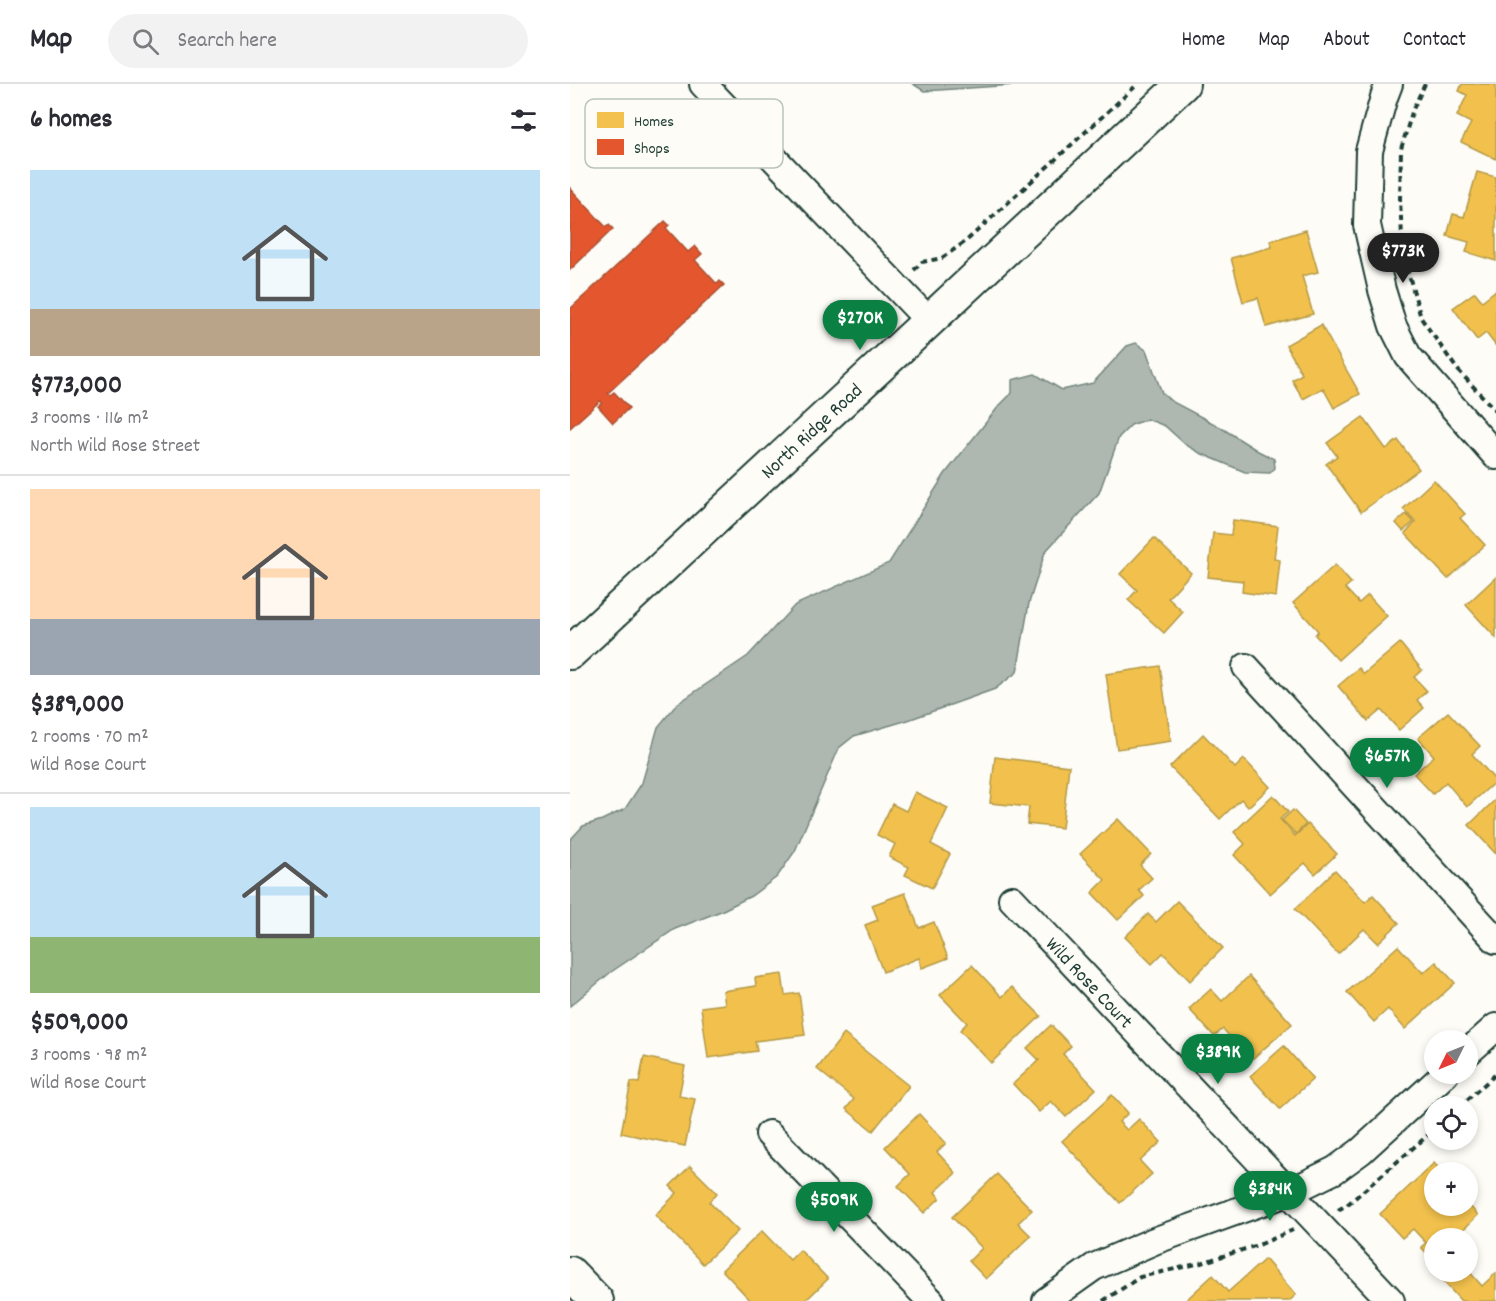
<!DOCTYPE html>
<html lang="en">
<head>
<meta charset="utf-8">
<style>
	:root { --surface:#fff; --page:#f2f2f3; --text:#2b2b33; --muted:#7c7c81; --line:#e1e1e2; --accent:#0b8043 }
	body { margin:0; font-family:Dekko,sans-serif; background:var(--page); color:var(--text); height:100vh; display:flex; flex-direction:column; font-size:22px; white-space:nowrap }
	* { box-sizing:border-box; margin:0 }
	p { font-size:20px; color:var(--muted) }
	.icon { flex:none; width:33px; height:33px; fill:none; stroke:currentColor; stroke-width:2; stroke-linecap:round; stroke-linejoin:round }
	.map { position:relative; flex:1; overflow:hidden }
	.drawer { display:flex; flex-direction:column; background:var(--surface); width:570px }
	.drawer>* { flex:none }
	.needle { width:39px; rotate:227deg }
	.tools { position:absolute; left:854px; top:946px; display:grid; gap:12px }
	.tools a { display:grid; place-items:center; width:54px; height:54px; border-radius:50%; background:var(--surface); box-shadow:0 3px 9px #0003; font-size:30px }
	.price { position:absolute; translate:-50% -51px; padding:0 14px; border-radius:21px; background:var(--accent); color:#fff; font-size:20px; line-height:39px; filter:drop-shadow(0 2px 3px #0008) }
	.price::after { content:''; position:absolute; left:50%; top:36px; width:18px; height:14px; margin-left:-9px; background:inherit; clip-path:polygon(0 0,100% 0,50% 100%) }
	.price.selected { background:#222; color:#fff }
	ul { padding:0; list-style:none }
	li { display:grid; align-content:center; gap:12px; height:318px; padding:0 30px }
	li+li { border-top:2px solid var(--line) }
	li span { display:grid; place-items:center; height:186px; border-radius:0px; color:#555 }
	li>.icon { margin-inline-start:auto }
	span .icon { width:108px; height:108px; fill:#fffc; stroke-width:1 }
	li b { font-size:26px }
	h2 { display:flex; justify-content:space-between; align-items:center; height:72px; padding:0 30px; font-size:26px }
	header { display:flex; align-items:center; gap:36px; box-sizing:border-box; height:84px; padding:0 30px; background:var(--surface); border-bottom:2px solid var(--line) }
	header strong { font-size:28px }
	nav { display:flex; gap:33px; margin-inline-start:auto; font-size:21px }
	.search { width:420px; height:54px; background:var(--page); display:flex; align-items:center; gap:15px; box-sizing:border-box; padding:0 21px; border-radius:33px; color:var(--muted); font-size:22px }
	main { display:flex; flex:1; min-height:0 }
	.map>svg:first-child { display:block }
	.water { fill:#aeb8b1; stroke:#75877f; stroke-width:1.5 }
	.homes { fill:#f2c14e; stroke:#b39946; stroke-width:1.5 }
	.shops { fill:#e4572e; stroke:#a94f30; stroke-width:1.5 }
	.lines { fill:none; stroke-linecap:round; stroke-linejoin:round }
	.minor-casing { stroke:#1f3d34; stroke-width:30 }
	.major-casing { stroke:#1f3d34; stroke-width:36 }
	.path { stroke:#1f3d34; stroke-width:4; stroke-dasharray:6 4.5; stroke-linecap:butt }
	.minor { stroke:#fdfcf7; stroke-width:26 }
	.major { stroke:#fdfcf7; stroke-width:32 }
	.labels { text-anchor:middle; stroke-width:6; stroke-linejoin:round; paint-order:stroke }
	.street-label { font-size:20px; fill:#1f3d34; stroke:#fdfcf7 }
	.key { fill:#fdfcf7; stroke:#bac3bc; stroke-width:1.5 }
	.key-label { font-size:16px; fill:#1f3d34 }
</style>
</head>
<body>
<header>
<strong>Map</strong>
<div class="search"><svg class="icon" aria-label="search" viewBox="0 0 24 24"><circle cx="10" cy="10" r="6"/><path d="M15 15l6 6"/></svg>Search here</div>
<nav><a>Home</a><a>Map</a><a>About</a><a>Contact</a></nav>
</header>
<main>
<section class="drawer">
<h2>6 homes<svg class="icon" aria-label="filters" viewBox="0 0 24 24"><path d="M4 7h16M4 17h16"/><circle cx="9" cy="7" r="2"/><circle cx="15" cy="17" r="2"/></svg></h2>
<ul>
<li><span style="background:linear-gradient(#bfe0f5 75%,#b9a48a 0)"><svg class="icon" aria-label="home" viewBox="0 0 24 24"><path d="M3 11l9-7 9 7M6 9v11h12V9"/></svg></span><div><b>$773,000</b><p>3 rooms · 116 m²</p><p>North Wild Rose Street</p></div></li>
<li><span style="background:linear-gradient(#ffd9b3 70%,#9aa5b1 0)"><svg class="icon" aria-label="home" viewBox="0 0 24 24"><path d="M3 11l9-7 9 7M6 9v11h12V9"/></svg></span><div><b>$389,000</b><p>2 rooms · 70 m²</p><p>Wild Rose Court</p></div></li>
<li><span style="background:linear-gradient(#bfe0f5 70%,#8fb573 0)"><svg class="icon" aria-label="home" viewBox="0 0 24 24"><path d="M3 11l9-7 9 7M6 9v11h12V9"/></svg></span><div><b>$509,000</b><p>3 rooms · 98 m²</p><p>Wild Rose Court</p></div></li>
</ul>
</section>
<div class="map">
<svg width="926" height="1217" viewBox="0 0 926 1217">
	<rect width="100%" height="100%" fill="#fdfcf7"/>
	<filter id="ink" filterUnits="userSpaceOnUse"><feTurbulence type="fractalNoise" baseFrequency=".0167" numOctaves="2"/><feDisplacementMap in="SourceGraphic" scale="12" xChannelSelector="R" yChannelSelector="G"/><feConvolveMatrix kernelMatrix="1 2 1 2 8 2 1 2 1" color-interpolation-filters="sRGB"/></filter>
	<g filter="url(#ink)">
		<g class="water">
			<path d="M343,0H448L445,1L354,7Z"/>
			<path d="M566,259L576,266L592,309L601,317L650,343L688,367L704,375L705,384L700,389L675,388L630,369L616,361L595,342L577,335L561,341L549,353L529,409L475,468L459,519L447,588L425,605L338,636L284,652L269,664L225,767L207,793L181,812L151,827L105,845L41,888L0,922V756L13,742L32,736L55,725L72,699L88,643L107,620L178,572L225,521L319,479L375,390L429,322L442,309V296L465,290L492,306L523,299L557,262Z"/>
		</g>
		<g class="homes">
			<path d="M892,0H926V75L891,58L901,39L887,32L897,11L889,7Z"/>
			<path d="M907,88L926,93V177L896,168L899,158L877,152L883,130L894,133Z"/>
			<path d="M736,146L748,188L732,192L743,230L696,243L688,214L673,218L661,174L702,163L700,157Z"/>
			<path d="M926,206V262L916,249L907,256L883,224L905,208L912,217Z"/>
			<path d="M751,241L790,310L764,324L753,304L733,315L722,296L732,290L716,261Z"/>
			<path d="M793,333L816,365L828,356L849,385L791,428L756,380L767,372L757,359Z"/>
			<path d="M864,396L895,430L890,434L915,461L878,495L835,449L846,438L833,425Z"/>
			<path d="M836,430L844,438L833,447L826,439Z"/>
			<path d="M663,436L708,442L704,475L710,476L706,513L672,508L673,497L638,493L643,449L661,451Z"/>
			<path d="M584,454L621,489L598,514L613,528L594,549L558,516L567,506L550,490Z"/>
			<path d="M765,481L781,499L775,504L789,519L798,511L817,532L768,576L745,551L748,547L723,519Z"/>
			<path d="M926,493V554L896,521Z"/>
			<path d="M830,559L852,586L844,593L857,607L847,616L854,624L829,646L811,626L798,637L768,602L789,584L794,590Z"/>
			<path d="M590,582L601,657L547,665L536,590Z"/>
			<path d="M878,628L910,662L902,670L926,697L897,723L876,698L863,710L844,690L864,672L848,654Z"/>
			<path d="M633,650L665,684L674,675L700,703L678,723L671,715L650,735L600,683Z"/>
			<path d="M425,673L499,682L492,744L457,740L459,723L420,719Z"/>
			<path d="M345,708L378,724L361,760L380,770L362,804L335,791L339,783L319,773L325,760L307,751L322,720L336,727Z"/>
			<path d="M703,711L718,728L710,735L725,752L738,740L767,770L745,790L735,779L700,810L664,771L675,760L664,748Z"/>
			<path d="M926,715V770L899,741Z"/>
			<path d="M723,726L736,740L726,750L712,736Z"/>
			<path d="M548,735L581,770L570,781L582,794L569,806L574,812L548,836L522,809L535,796L510,770Z"/>
			<path d="M765,786L795,818L803,811L829,839L808,859L794,845L768,870L725,825Z"/>
			<path d="M335,809L349,844L364,838L378,874L352,884L349,874L313,888L295,841L308,836L302,821Z"/>
			<path d="M607,817L653,864L620,897L593,869L582,880L555,853L578,830L586,838Z"/>
			<path d="M828,862L853,889L866,878L885,899L835,945L818,925L804,938L777,908Z"/>
			<path d="M402,881L432,913L442,903L471,932L421,979L390,946L397,939L370,911Z"/>
			<path d="M212,890L215,911L229,909L235,951L185,957L187,967L138,974L131,923L155,920L153,907L186,902L185,894Z"/>
			<path d="M679,892L722,940L681,976L653,945L644,952L619,925L641,905L652,917Z"/>
			<path d="M481,941L501,962L493,970L526,1005L496,1033L481,1017L469,1028L443,1000L469,976L457,964Z"/>
			<path d="M274,950L339,1002L303,1047L276,1025L284,1015L247,985Z"/>
			<path d="M714,962L743,995L710,1025L680,992Z"/>
			<path d="M74,973L115,982L109,1012L125,1015L115,1062L51,1049L61,998L69,999Z"/>
			<path d="M542,1011L558,1029L549,1038L557,1046L569,1035L591,1058L570,1077L582,1090L550,1119L492,1057Z"/>
			<path d="M349,1030L376,1059L367,1068L386,1089L365,1108L370,1114L354,1129L328,1102L340,1090L315,1063Z"/>
			<path d="M864,1079L873,1089H864V1122H897V1119L908,1131L887,1152L890,1155H864V1177L851,1163L856,1159L843,1145L832,1154L810,1130Z"/>
			<path d="M120,1082L147,1109L139,1118L168,1147L133,1180L85,1131L107,1109L100,1102Z"/>
			<path d="M427,1090L462,1126L448,1139L461,1152L416,1195L399,1177L412,1164L382,1133Z"/>
			<path d="M192,1147L220,1176L230,1166L258,1195L235,1217H181L152,1186Z"/>
			<path d="M695,1175L726,1211L719,1217H615L643,1191L658,1208Z"/>
			<path d="M897,1185L912,1202L926,1189V1217H891L873,1197L883,1188H897Z"/>
		</g>
		<g class="shops">
			<path d="M0,104L36,143L39,141L43,145L0,186Z"/>
			<path d="M95,137L99,141L96,144L118,168L125,162L132,170L125,176L147,200L150,197L154,201L38,309L40,311L44,308L59,324L43,339L28,322L32,319L30,317L0,344V225Z"/>
		</g>
		<g class="lines">
			<g class="minor-casing">
				<g id="minor">
					<path d="M133,0L359,237"/>
					<path d="M819,0L814,13L799,67L797,141L812,206L823,242L838,272L926,372"/>
					<path d="M676,583L926,856"/>
					<path id="s1" d="M442,815L821,1217"/>
					<path d="M897,969L926,943"/>
					<path d="M199,1050L361,1217"/>
					<path d="M476,1217L524,1183L584,1157L720,1108L765,1086L791,1067L875,990"/>
				</g>
			</g>
			<g class="major-casing">
				<g id="major">
					<path id="s2" d="M0,569L359,237L613,0"/>
					<path d="M0,1189L27,1217"/>
				</g>
			</g>
			<g class="path">
				<path d="M855,0L843,25L831,65L830,116L833,170L851,234L887,285L926,327"/>
				<path d="M344,186L352,178L372,174L395,158L568,0"/>
				<path d="M299,253L306,242L305,225L311,219"/>
				<path d="M889,1023L926,990"/>
				<path d="M768,1126L778,1120L864,1046"/>
				<path d="M533,1217L570,1193L631,1179L691,1160L723,1146"/>
			</g>
			<use href="#minor" class="minor"/>
			<use href="#major" class="major"/>
		</g>
	</g>
	<g class="labels">
		<g class="street-label">
			<text dy="7" stroke="none"><textPath href="#s2" startOffset="328">North Ridge Road</textPath></text>
			<text dy="7" stroke="none"><textPath href="#s1" startOffset="114">Wild Rose Court</textPath></text>
		</g>
	</g>
	<rect x="15" y="15" width="198" height="69" rx="9" class="key"/>
	<rect x="27" y="28" width="27" height="16" fill="#f2c14e"/>
	<rect x="27" y="55" width="27" height="16" fill="#e4572e"/>
	<g class="key-label">
		<text x="64" y="42">Homes</text>
		<text x="64" y="69">Shops</text>
	</g>
</svg>
<div class="tools">
<a><svg class="needle" viewBox="-14 -14 28 28"><path d="M0-13l5 13h-10z" fill="#e53935"/><path d="M0 13l5-13h-10z" fill="#7c7c81"/></svg></a>
<a><svg class="icon" aria-label="locate" viewBox="0 0 24 24"><circle cx="12" cy="12" r="6"/><path d="M12 2v4M12 18v4M2 12h4M18 12h4"/></svg></a>
<a>+</a>
<a>−</a>
</div>
<b class="price selected" style="left:833px;top:200px">$773K</b>
<b class="price" style="left:290px;top:267px">$270K</b>
<b class="price" style="left:817px;top:705px">$657K</b>
<b class="price" style="left:648px;top:1001px">$389K</b>
<b class="price" style="left:700px;top:1138px">$384K</b>
<b class="price" style="left:264px;top:1149px">$509K</b>
</div>
</main>
</body>
</html>
